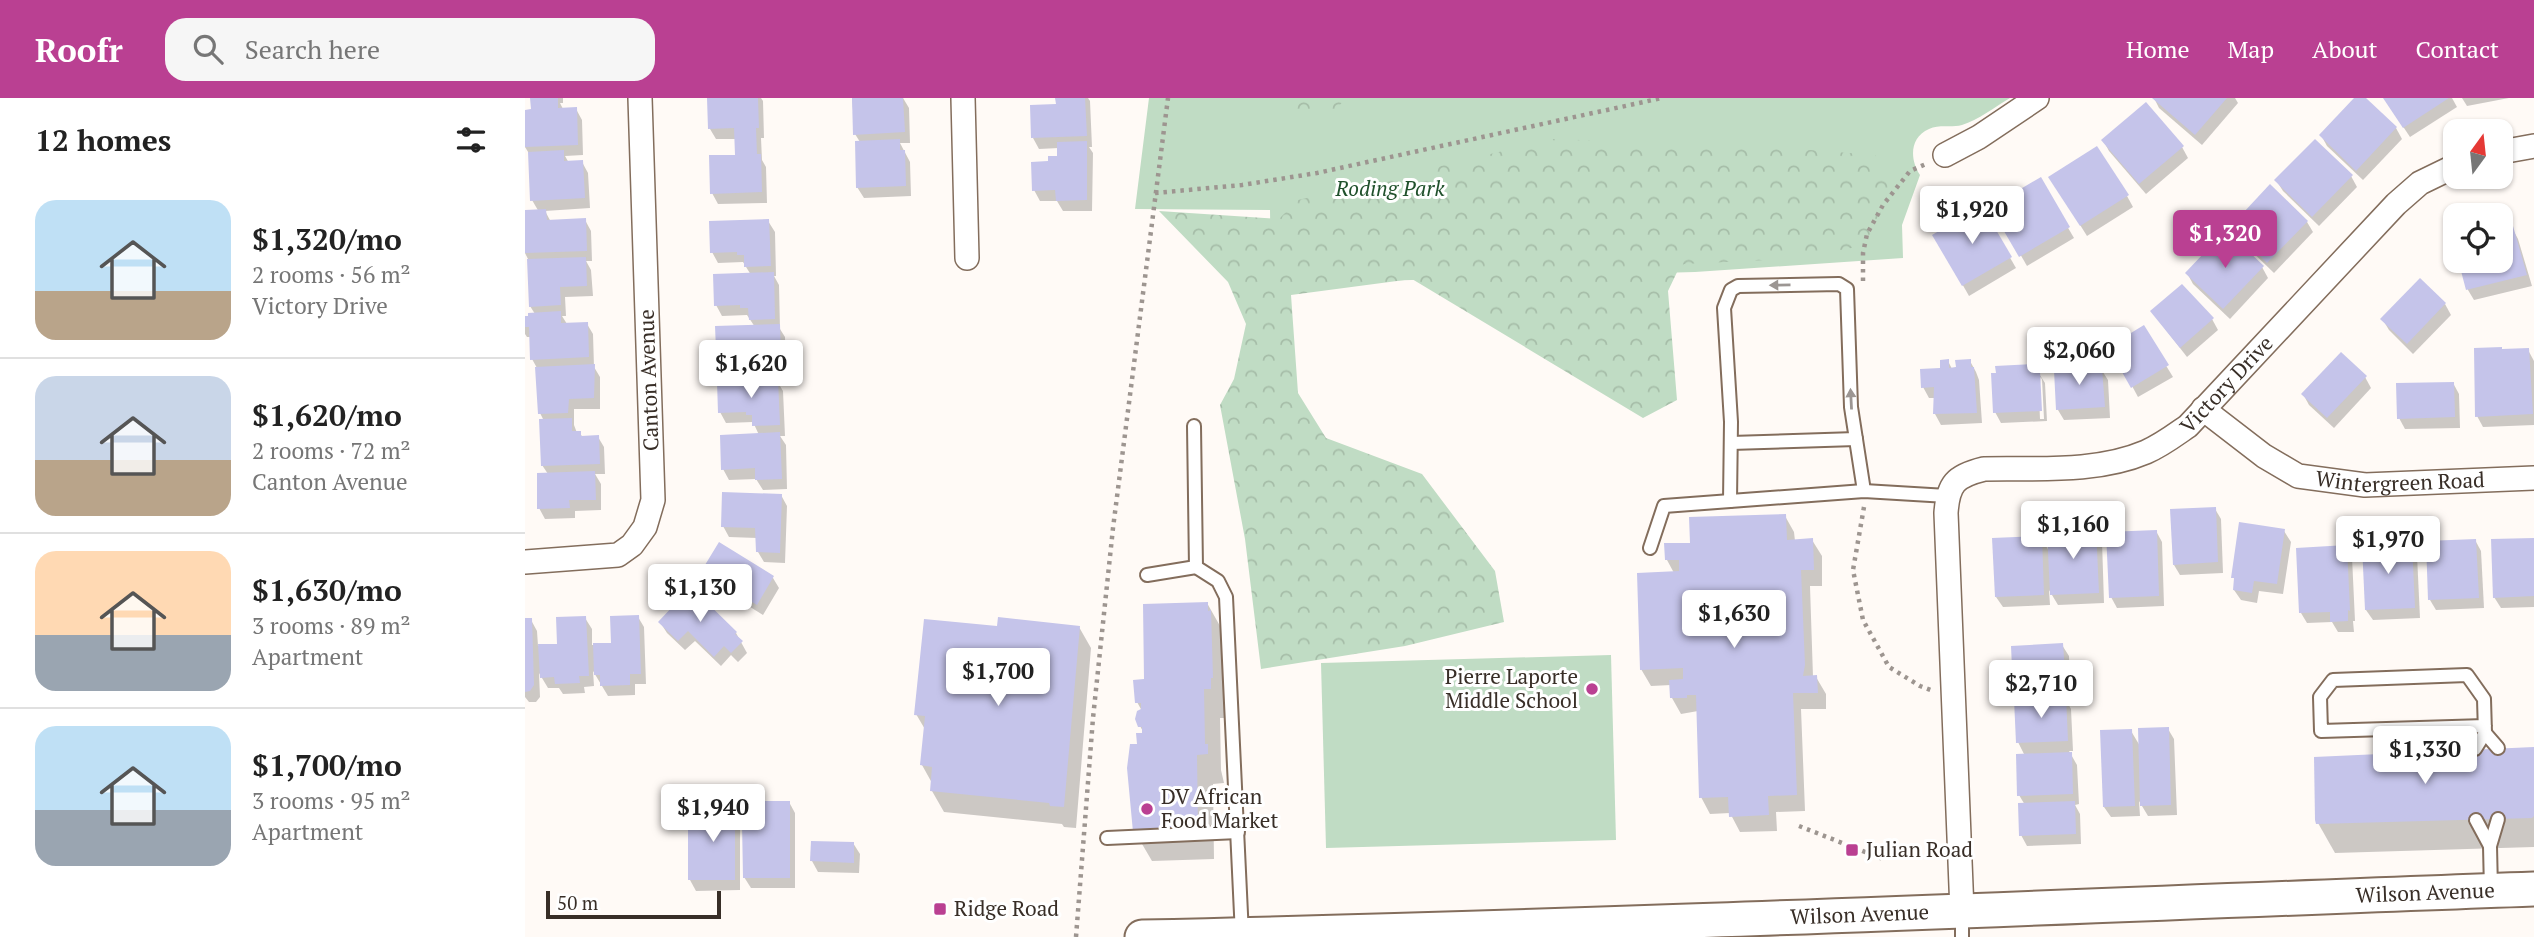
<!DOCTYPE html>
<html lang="en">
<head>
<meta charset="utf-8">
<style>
	:root { --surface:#fff; --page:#f6f6f6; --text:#222; --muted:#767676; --line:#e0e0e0; --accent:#ba4092 }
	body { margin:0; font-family:"PT Serif",serif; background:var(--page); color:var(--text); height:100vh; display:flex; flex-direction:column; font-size:26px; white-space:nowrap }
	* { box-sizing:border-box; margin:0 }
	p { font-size:23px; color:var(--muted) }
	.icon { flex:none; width:38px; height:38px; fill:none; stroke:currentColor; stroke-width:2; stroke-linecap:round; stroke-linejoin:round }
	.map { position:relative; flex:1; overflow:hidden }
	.sheet { display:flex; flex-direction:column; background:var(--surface); width:525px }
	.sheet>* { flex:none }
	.needle { width:46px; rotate:15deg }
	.fabs { position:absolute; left:1918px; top:21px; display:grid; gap:14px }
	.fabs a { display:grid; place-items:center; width:70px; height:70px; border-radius:14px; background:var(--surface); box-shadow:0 2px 5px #0004; font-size:35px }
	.scale { position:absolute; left:21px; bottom:18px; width:175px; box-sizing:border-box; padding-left:7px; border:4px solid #382e27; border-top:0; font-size:19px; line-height:24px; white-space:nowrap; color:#382e27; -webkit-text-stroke:5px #fff; paint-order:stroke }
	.price { position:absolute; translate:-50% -60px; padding:0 16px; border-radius:7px; background:#fff; color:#222; font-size:23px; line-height:46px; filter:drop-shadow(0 2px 4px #0008) }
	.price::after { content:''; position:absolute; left:50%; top:42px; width:21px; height:16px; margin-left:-10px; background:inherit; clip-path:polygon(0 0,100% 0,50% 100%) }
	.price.active { background:var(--accent); color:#fff }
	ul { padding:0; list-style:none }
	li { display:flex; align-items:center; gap:21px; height:175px; padding:0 35px }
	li+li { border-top:2px solid var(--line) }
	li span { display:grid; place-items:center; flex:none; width:196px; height:140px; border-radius:21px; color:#555 }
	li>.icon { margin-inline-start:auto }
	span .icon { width:84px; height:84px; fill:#fffc; stroke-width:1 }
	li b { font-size:30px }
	h2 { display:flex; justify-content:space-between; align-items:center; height:84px; padding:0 35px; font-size:30px }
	header { display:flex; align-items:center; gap:42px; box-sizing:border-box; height:98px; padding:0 35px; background:var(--accent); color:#fff }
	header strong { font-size:33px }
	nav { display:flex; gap:38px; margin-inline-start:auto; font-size:24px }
	.search { width:490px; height:63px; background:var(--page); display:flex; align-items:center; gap:18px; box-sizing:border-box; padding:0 24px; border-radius:21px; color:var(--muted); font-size:26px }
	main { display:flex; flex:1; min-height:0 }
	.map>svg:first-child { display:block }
	.green { fill:#c0dcc4 }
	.forest { fill:url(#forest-crowns) }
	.shadow { fill:#0003; fill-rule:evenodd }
	.building { fill:#c5c4ea }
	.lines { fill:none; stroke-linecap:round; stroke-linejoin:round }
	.service-casing { stroke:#836d5c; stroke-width:16 }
	.minor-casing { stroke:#836d5c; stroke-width:26 }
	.secondary-casing { stroke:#836d5c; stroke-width:37 }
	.path { stroke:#9d9590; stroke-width:4.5; stroke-dasharray:3.5 5; stroke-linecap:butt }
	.service { stroke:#fff; stroke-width:12 }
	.minor { stroke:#fff; stroke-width:23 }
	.secondary { stroke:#fff; stroke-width:33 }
	.oneway { fill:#9c9693 }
	.poi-dot { fill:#ba4092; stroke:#fff; stroke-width:2.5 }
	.labels { text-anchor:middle; stroke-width:6; stroke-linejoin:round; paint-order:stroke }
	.park-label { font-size:21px; font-style:italic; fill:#20512c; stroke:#fff }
	.street-label { font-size:21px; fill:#382e27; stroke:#fff }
	.poi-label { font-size:21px; fill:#382e27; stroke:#fff; text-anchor:start }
</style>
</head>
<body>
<header>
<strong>Roofr</strong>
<div class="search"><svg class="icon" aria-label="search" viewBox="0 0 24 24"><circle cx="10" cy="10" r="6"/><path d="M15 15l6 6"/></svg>Search here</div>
<nav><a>Home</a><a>Map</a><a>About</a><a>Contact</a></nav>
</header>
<main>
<section class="sheet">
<h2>12 homes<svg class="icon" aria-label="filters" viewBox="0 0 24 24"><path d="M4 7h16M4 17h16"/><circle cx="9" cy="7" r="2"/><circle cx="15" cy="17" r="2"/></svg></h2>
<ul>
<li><span style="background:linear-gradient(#bfe0f5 65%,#b9a48a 0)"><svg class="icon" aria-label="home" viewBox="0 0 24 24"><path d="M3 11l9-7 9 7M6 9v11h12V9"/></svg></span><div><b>$1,320/mo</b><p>2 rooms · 56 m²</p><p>Victory Drive</p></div></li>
<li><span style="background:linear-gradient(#c9d6e8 60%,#b9a48a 0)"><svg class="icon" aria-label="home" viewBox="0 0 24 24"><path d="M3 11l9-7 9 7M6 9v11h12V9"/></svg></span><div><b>$1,620/mo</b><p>2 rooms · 72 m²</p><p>Canton Avenue</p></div></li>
<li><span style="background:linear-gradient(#ffd9b3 60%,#9aa5b1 0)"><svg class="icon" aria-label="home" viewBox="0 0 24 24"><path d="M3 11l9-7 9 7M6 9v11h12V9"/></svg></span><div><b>$1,630/mo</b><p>3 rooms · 89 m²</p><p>Apartment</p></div></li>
<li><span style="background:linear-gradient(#bfe0f5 60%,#9aa5b1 0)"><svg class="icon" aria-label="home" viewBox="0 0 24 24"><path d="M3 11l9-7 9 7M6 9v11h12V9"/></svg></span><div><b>$1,700/mo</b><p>3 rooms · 95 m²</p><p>Apartment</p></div></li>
</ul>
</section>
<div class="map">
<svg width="2009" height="839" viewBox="0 0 2009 839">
	<defs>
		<pattern id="forest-crowns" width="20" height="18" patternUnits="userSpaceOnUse" patternTransform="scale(1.75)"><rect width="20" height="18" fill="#c0dcc4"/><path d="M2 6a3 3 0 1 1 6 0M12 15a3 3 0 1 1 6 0" fill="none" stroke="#a6bda8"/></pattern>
	</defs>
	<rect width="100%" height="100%" fill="#fffaf6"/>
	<g class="green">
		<path d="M624,0H1485C1470,9 1453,22 1437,27C1426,30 1414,26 1404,31C1384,40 1385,62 1395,77L1377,127L1378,160L1170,174L746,186L745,112L610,111Z"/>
		<path d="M1086,557L1091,742L801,750L796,565Z"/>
	</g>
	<g class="forest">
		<path d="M751,0H821L805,18L755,10Z"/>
		<path d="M1028,41L1247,49L1350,57L1365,79V83L1347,144L1338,145L1337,148L1267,161L1159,166L1154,170L1143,193L1152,302L1118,320L887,181L766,197L773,295L801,340L897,376L970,473L979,524L880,548L736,571L720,441L695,307L709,281L721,226L703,184L634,113L754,121L773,102Z"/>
	</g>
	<g class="shadow">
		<path d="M10,0H38V5H35L38,11H51L57,22L58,57L40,58L44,65L57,64L63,75L65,110L20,113L26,124L60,122L66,133L67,163H61L66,172L68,198L40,199L41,218H37L42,226H62L68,236L69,269L75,279V311H49V327L52,335H55L58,340L73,339L79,349L80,376H70L76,386V412L50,413V420L20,421L14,410L23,376L17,367L19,323L15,315L12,270L7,261L6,239H2L0,236V220L10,216L5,208L3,161L0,155V115L14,114L7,102L5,57L0,49V13H8Z"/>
		<path d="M184,0H236L238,3L239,40H236L237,62L241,69L242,105L193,106L187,95L211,58V41H191L185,31Z"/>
		<path d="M327,0H378L384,10L385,45H375L385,64L386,98L339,100L332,89L335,44L330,36Z"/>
		<path d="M532,0H563L565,3L567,49H564L568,55L567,113H538L532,103H515L509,92L524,65L534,60V50L514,51L508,40L532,8Z"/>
		<path d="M1629,0H1710L1713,5L1677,47L1634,10Z"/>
		<path d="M1831,0H1839L1871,30L1877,41L1838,82L1802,48L1796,37Z"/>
		<path d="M1859,0H1927L1932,9L1885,39Z"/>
		<path d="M1937,0H1984L1942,8Z"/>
		<path d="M1578,42L1657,49L1663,60L1621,96L1584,53Z"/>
		<path d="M1826,78L1832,89L1794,128L1758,93L1751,82Z"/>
		<path d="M1515,82L1549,140L1502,168L1468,109Z"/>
		<path d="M1532,90L1602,98L1608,109L1562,138Z"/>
		<path d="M1457,111L1491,170L1444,198L1410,138Z"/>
		<path d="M243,123L250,134L251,178H249L254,187L255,231L260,239L261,270L223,271L224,284L252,283L258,293L260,338H255L261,347L262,391L238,392L231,381L204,382L198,371L234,337L228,324L201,325L195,314L199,285L194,275L230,229L222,217L197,218L191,207L226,177L218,164L193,165L187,154Z"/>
		<path d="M1782,124L1788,134L1749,175L1713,140L1707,129Z"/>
		<path d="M1987,130L1993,141L2007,188L1949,202L1943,192L1938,175L1942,174L1939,163H1976V133Z"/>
		<path d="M1737,169L1743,180L1705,221L1668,186L1662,175Z"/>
		<path d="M1920,206L1926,217L1888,256L1864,232L1858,222Z"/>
		<path d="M1627,214L1687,221L1693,232L1662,259Z"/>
		<path d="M1618,230L1648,279L1613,299L1586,249Z"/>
		<path d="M2003,252L2009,263V327L1958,329L1952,318Z"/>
		<path d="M1423,263L1427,271L1445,263L1451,274L1454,282L1457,325L1416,327L1410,316V300H1404L1398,289L1417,272Z"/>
		<path d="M1564,266L1567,272L1576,271L1583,282L1585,320L1539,322L1533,312L1544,273Z"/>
		<path d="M1509,268L1520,285L1522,323L1476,325L1470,314ZM1513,277L1517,281L1519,321H1515Z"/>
		<path d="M1840,279L1846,290L1809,330L1784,307L1778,296Z"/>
		<path d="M1928,285L1934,296L1935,330L1880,331L1874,320Z"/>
		<path d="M256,397L262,408L260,465L239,464L233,454L232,440L204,439L198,428Z"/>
		<path d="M1690,411L1696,421L1698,475L1655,477L1649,467Z"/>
		<path d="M1260,418L1269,434L1270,443L1287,442L1297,458V488H1285L1288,579H1291L1301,596V611H1276L1280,713L1251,714L1252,733L1215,734L1205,715L1185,716L1176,699L1173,613L1156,616L1147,600L1146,587L1126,588L1116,571L1149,475L1142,462L1167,447Z"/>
		<path d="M1570,432L1577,443L1579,505L1533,507L1524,492L1525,507L1478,509L1471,499L1516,439L1525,455Z"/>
		<path d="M1631,433L1637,444L1639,508L1592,510L1586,499Z"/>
		<path d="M1759,433L1766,444L1758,496L1734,493L1732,505L1716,502L1709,492L1711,483L1708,479Z"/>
		<path d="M2009,441V509L1976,510L1969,499Z"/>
		<path d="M1950,442L1956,453L1959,510L1911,512L1905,502Z"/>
		<path d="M1886,447L1892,457L1895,520L1848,522L1841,512Z"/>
		<path d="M1821,449L1827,459L1830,523H1828L1829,534H1813L1807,524L1782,525L1776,515Z"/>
		<path d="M248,480L254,490L238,517L206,497L199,509L177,496L171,485Z"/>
		<path d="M682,505L699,535L702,620H695L696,672L699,685L688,686L689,761L627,763L610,734L614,648L620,637L615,628L617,613L612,604L621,583Z"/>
		<path d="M113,519L119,529L121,586H110V597L83,598L68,573L69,588L59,589L60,595L38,596L34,590H23L14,575L15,599L11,604H4L0,599V522H6L12,533L13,548L34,547L60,520L67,531V547L88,546Z"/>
		<path d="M135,524L211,535L222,555L213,564L206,557L196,568L170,543L160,552L142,535Z"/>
		<path d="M554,529L566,550L551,730L539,729L537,726L419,714L407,693V685L397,667L401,633L391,616L474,530Z"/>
		<path d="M1537,547L1544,558L1546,600H1540L1546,611L1548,653H1544L1552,667L1554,706L1550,707L1555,716L1556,746L1502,748L1496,737L1500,707L1494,697L1500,658L1493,644L1496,602L1490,591Z"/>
		<path d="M1643,631L1649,641L1652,717L1623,718L1614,703L1615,718L1586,719L1579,709L1606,633L1615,648Z"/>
		<path d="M2009,651V749L1810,755L1793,725Z"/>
		<path d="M264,704L270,715V790H226L219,779L232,720Z"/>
		<path d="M209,707L215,718V792L171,793L165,782L178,729Z"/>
		<path d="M328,745L335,756L334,775L293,774L287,763Z"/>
	</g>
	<g class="building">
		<path d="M5,0H33V10L52,9L53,47L0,49V12L6,11Z"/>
		<path d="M182,0H233L234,30H231L232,56H236L237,94L185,96L184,57H210L209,30L183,31Z"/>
		<path d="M327,0H378L380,34L328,37Z"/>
		<path d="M530,0H560L562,38L506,40L505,7L531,6Z"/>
		<path d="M1627,0H1702L1670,37Z"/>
		<path d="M1829,0H1841L1872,29L1831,73L1794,37Z"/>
		<path d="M1858,0H1924L1878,30Z"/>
		<path d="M1621,4L1659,48L1614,86L1576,42Z"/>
		<path d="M375,41V52H380L381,88L331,90L330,43Z"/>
		<path d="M1790,41L1828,77L1787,119L1749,82Z"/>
		<path d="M562,43V102L531,103L530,92L507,93L506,64L523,63V58H532V44Z"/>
		<path d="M1572,48L1604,97L1555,128L1523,79Z"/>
		<path d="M39,52V63L58,62L60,100L5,103L3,54Z"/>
		<path d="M1516,79L1545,129L1494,159L1465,109Z"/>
		<path d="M1745,86L1783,123L1742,165L1705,129Z"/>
		<path d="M1457,108L1487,159L1437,188L1407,137Z"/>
		<path d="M21,111L22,122L61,120L62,153L0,155V112Z"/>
		<path d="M244,121L246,168L219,169V157H212V154L185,155L184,123Z"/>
		<path d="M1988,128L2002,177L1941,192L1936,173L1940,172L1938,163H1976V131Z"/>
		<path d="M1701,132L1739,168L1698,211L1660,175Z"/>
		<path d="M61,159L62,188L35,189L36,207L4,209L2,161Z"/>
		<path d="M249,174L250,221L224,222L223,210H215V207L189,208L188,176Z"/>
		<path d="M1895,180L1921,205L1882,246L1855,221Z"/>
		<path d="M1657,186L1689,220L1655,250L1625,213Z"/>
		<path d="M36,213V225L63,224L64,259L5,262L4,229H0V218H3V215Z"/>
		<path d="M255,226L256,259L218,261L219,275L192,276L190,228Z"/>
		<path d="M1619,227L1644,267L1606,290L1583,249Z"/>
		<path d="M1977,249V251L2004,250L2008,316L1950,319L1949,250Z"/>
		<path d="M1816,254L1842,278L1802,320L1776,296Z"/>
		<path d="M1424,261V270L1431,269L1430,262L1446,261V269H1449L1452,315L1408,316L1409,289L1396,290L1395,271L1415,270V262Z"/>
		<path d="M1564,264L1565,270H1577L1580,309L1531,312L1529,272H1542V266Z"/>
		<path d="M70,266L69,300L44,301L43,315L13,316L10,269Z"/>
		<path d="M1510,266V273H1515L1517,313L1468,315L1466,275H1471L1470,268Z"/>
		<path d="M253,281L255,327L227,328V317H221V314L193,315L192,283Z"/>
		<path d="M1929,284L1930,319L1872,321L1871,285Z"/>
		<path d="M47,320V333H56V338L74,337L75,366L16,368L14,321Z"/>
		<path d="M255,334L257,381L230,382V370L196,372L195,337Z"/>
		<path d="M70,373L71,402H44L45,410L12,411V375Z"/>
		<path d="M197,394L257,396L255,455L231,454L230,430L196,429Z"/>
		<path d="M1691,409L1693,464L1648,467L1645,411Z"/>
		<path d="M1261,416L1262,442L1288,440L1289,472H1276L1280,567L1278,578L1292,577L1293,595H1268L1272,697L1243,698L1244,717L1204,719L1203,699L1174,700L1171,597H1162V600H1145L1144,582L1158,581V570L1115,572L1112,475L1154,473V462H1140L1139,445H1165L1164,419Z"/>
		<path d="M1714,424L1760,431L1752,486L1729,483L1727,495L1708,492L1709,480H1706Z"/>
		<path d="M1571,430L1574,495L1525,497L1522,432Z"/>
		<path d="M1632,432L1634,498L1584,500L1581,434Z"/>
		<path d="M1517,438L1519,497L1470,499L1467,440Z"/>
		<path d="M2009,440V498L1968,500L1966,441Z"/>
		<path d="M1951,441L1954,500L1903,502L1901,443Z"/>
		<path d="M194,444L249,478L232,507L200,488L193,499L169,485Z"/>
		<path d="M1887,445L1890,510L1840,512L1837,447Z"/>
		<path d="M1822,447L1825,513L1823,512V523L1805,524V514L1774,515L1771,450Z"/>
		<path d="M166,489L212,534L210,536L218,543L206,555L199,548L189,559L163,533L153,543L133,524Z"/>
		<path d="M683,504V513L686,512L688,580H686V591H679L680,646H683V656L672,657L673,732L608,734L602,670L605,646H612L611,635H617V629H613L610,621L612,613L616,611V605H610L608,582L619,581L618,506Z"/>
		<path d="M114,517L116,576H105V587L75,588V577H69L68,545H86L85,518Z"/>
		<path d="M61,518L64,578H54L55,585L30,586L29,579L15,580L13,546H32L31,519Z"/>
		<path d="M473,519L555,528L539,709L525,708L524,705L405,693L407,669L395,667L400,618L389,617L399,521L472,528Z"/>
		<path d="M0,520H7L9,587L5,593L0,594Z"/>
		<path d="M1538,545L1541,589L1488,592L1486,548Z"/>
		<path d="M1541,598L1543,643L1491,645L1489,601Z"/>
		<path d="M1644,629L1646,707L1615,708L1613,630Z"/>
		<path d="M1607,631L1610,708L1578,709L1575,632Z"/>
		<path d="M2009,649V718L2007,720L1791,726L1790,722L1789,659Z"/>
		<path d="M1547,654L1548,696L1492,698L1491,656Z"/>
		<path d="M230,703H265V780H218L217,724L219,718H230Z"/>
		<path d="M1550,703L1551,736L1494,738L1493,705Z"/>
		<path d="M176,705H210V782H163V727H176Z"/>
		<path d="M286,743L329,744V765L285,763Z"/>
	</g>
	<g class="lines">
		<g class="service-casing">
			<g id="service">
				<path d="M669,328L671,469L693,483L701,499L717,837"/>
				<path d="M1206,345L1331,341"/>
				<path d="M1205,403L1206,324L1199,210L1206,192L1213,188L1314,186L1322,191L1326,309L1339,393"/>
				<path d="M1125,450L1139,408L1339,393L1422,398"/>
				<path d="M622,477L671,469"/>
				<path d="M1960,635L1973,650"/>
				<path d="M1950,651L1960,635L1959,601L1942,577L1808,582L1795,599L1796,633L1960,628"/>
				<path d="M1951,722L1965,748"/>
				<path d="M582,740L713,734"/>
				<path d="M1966,792L1965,748L1973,721"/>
				<path d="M1437,813V839"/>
			</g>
		</g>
		<g class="minor-casing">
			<g id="minor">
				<path d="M438,0L442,160"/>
				<path d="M1976,54L2009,48"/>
				<path d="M1420,57L1454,39L1512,0"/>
				<path id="s1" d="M1678,311L1739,358L1773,378L1840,387L2009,380"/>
				<path d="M0,464L93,457L107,447L120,429L128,402L115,0"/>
				<path id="s2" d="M1437,813L1421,415C1423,386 1430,378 1459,371C1512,370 1572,375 1621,354C1637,347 1650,337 1663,328L1871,106L1895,85L1930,68"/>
			</g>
		</g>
		<g class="secondary-casing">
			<g id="secondary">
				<path id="s3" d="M617,839C1081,829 1545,808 2009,791"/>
			</g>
		</g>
		<g class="path">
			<path d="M630,95L717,87L792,75L1137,0"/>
			<path d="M1338,183V155L1342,136L1358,107L1385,73L1401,66"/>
			<path d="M1339,409L1328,472L1338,522L1364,569L1395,588L1408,593"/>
			<path d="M1274,728L1358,761"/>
			<path d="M551,839L568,620L588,430L643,0"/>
		</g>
		<use href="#service" class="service"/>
		<use href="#minor" class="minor"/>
		<use href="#secondary" class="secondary"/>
	</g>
	<defs><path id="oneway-solid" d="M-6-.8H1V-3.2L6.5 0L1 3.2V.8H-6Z" transform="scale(1.75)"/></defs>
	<g class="oneway">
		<use href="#oneway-solid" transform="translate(1255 187) rotate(179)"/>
		<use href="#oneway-solid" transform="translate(1326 301) rotate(-93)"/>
	</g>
	<g class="poi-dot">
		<circle cx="1067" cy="591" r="7"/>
		<circle cx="622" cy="711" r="7"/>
		<rect x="1320" y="745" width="14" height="14" rx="3.5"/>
		<rect x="408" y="804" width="14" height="14" rx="3.5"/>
	</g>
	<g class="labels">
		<g class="park-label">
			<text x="865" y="98">Roding Park</text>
		</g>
		<g class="street-label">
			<text transform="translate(124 282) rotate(-92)" y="7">Canton Avenue</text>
			<text dy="7" stroke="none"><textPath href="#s2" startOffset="733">Victory Drive</textPath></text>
			<text dy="7" stroke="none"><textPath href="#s1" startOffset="219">Wintergreen Road</textPath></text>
			<text dy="7" stroke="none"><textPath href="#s3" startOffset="1284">Wilson Avenue</textPath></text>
			<text dy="7" stroke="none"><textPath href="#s3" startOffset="718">Wilson Avenue</textPath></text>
		</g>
		<g class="poi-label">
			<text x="1053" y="586" text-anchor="end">Pierre Laporte<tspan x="1053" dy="24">Middle School</tspan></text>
			<text x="636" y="706">DV African<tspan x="636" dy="24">Food Market</tspan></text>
			<text x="1341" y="759">Julian Road</text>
			<text x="429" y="818">Ridge Road</text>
		</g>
	</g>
</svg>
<div class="fabs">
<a><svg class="needle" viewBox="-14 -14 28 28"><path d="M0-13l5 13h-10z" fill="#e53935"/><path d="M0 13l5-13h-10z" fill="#767676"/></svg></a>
<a><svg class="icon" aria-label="locate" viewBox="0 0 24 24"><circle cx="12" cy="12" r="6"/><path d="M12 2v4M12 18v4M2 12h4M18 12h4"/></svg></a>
</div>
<div class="scale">50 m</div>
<b class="price" style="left:1447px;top:148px">$1,920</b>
<b class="price active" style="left:1700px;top:172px">$1,320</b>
<b class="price" style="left:1554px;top:289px">$2,060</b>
<b class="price" style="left:226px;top:302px">$1,620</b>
<b class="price" style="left:1548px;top:463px">$1,160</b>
<b class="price" style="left:1863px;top:478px">$1,970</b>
<b class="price" style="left:175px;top:526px">$1,130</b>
<b class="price" style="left:1209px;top:552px">$1,630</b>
<b class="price" style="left:473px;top:610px">$1,700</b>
<b class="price" style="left:1516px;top:622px">$2,710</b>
<b class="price" style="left:1900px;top:688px">$1,330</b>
<b class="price" style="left:188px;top:746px">$1,940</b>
</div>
</main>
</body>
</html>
